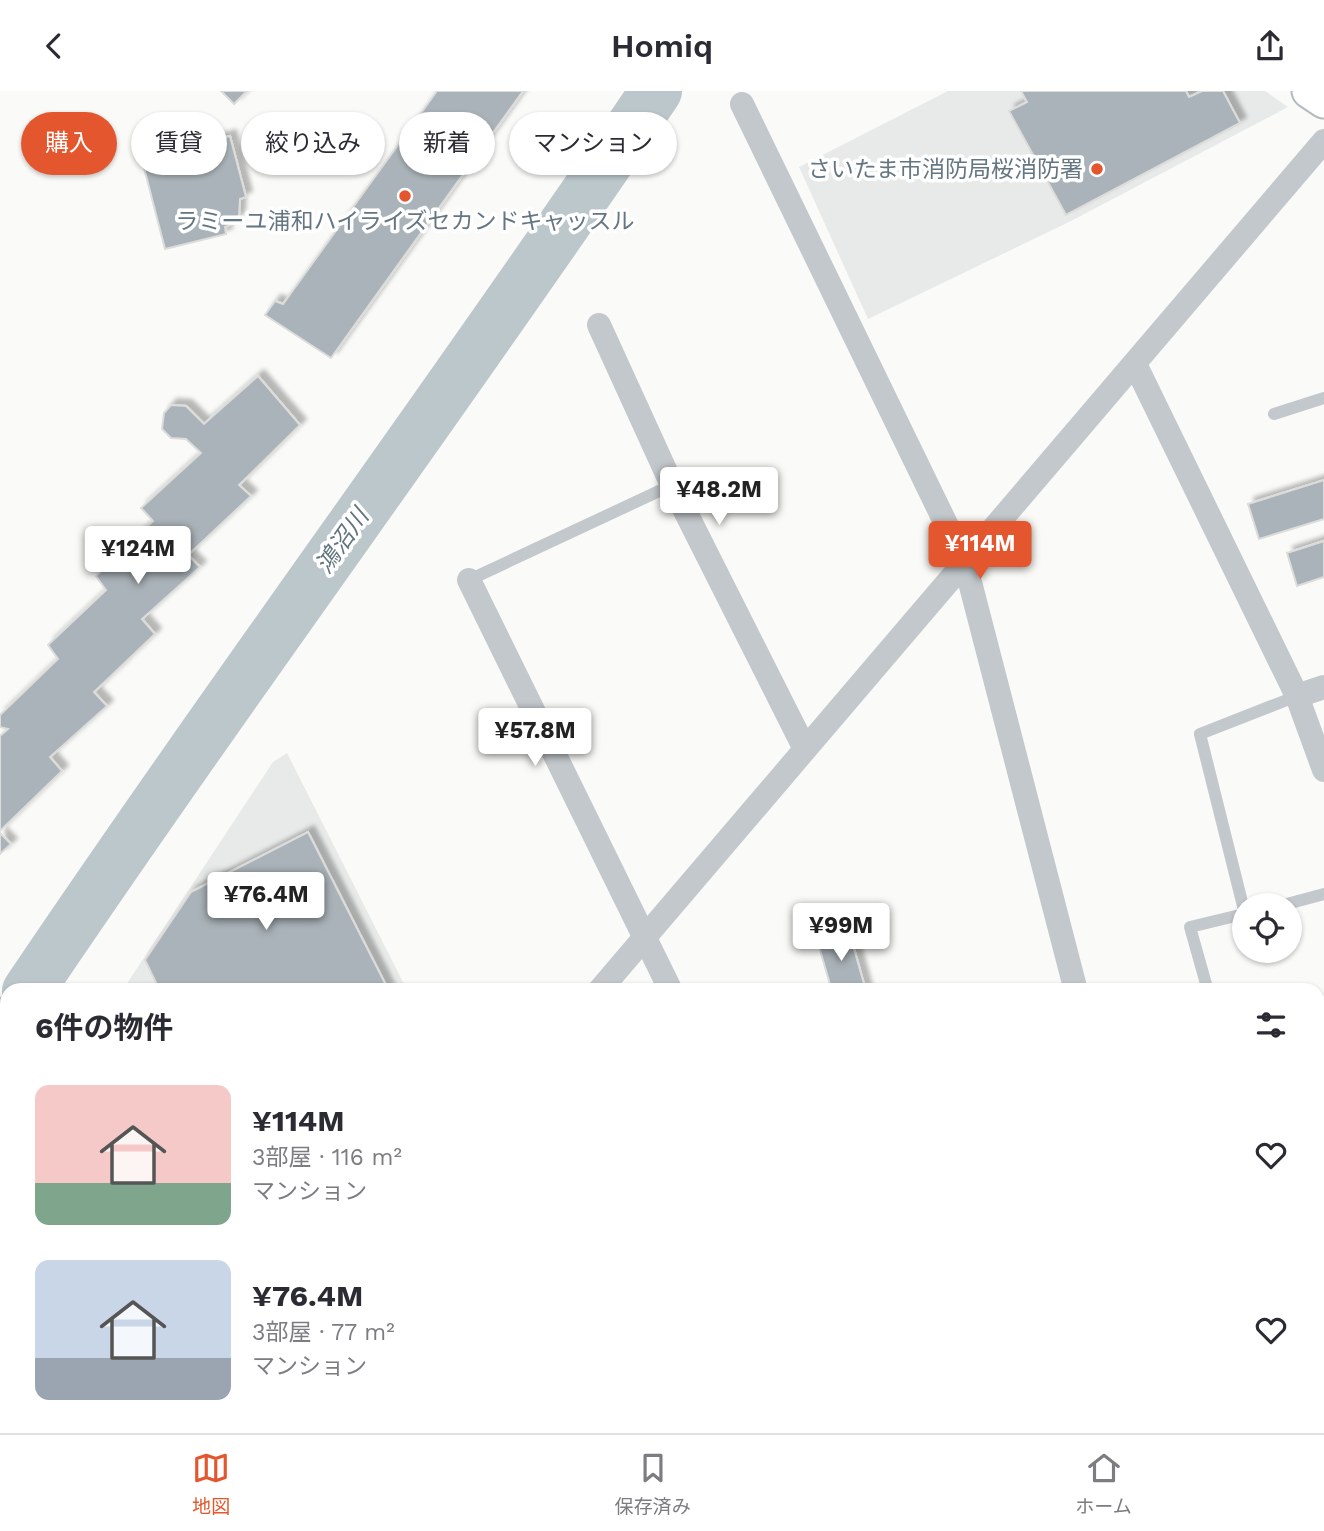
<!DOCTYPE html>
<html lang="ja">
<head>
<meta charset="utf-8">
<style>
	:root { --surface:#fff; --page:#f7f7f7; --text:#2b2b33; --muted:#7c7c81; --line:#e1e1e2; --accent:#e4572e }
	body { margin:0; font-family:"Work Sans","Noto Sans JP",sans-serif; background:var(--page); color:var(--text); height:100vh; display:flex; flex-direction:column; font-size:26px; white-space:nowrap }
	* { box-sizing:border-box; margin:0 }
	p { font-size:23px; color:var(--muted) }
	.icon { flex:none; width:38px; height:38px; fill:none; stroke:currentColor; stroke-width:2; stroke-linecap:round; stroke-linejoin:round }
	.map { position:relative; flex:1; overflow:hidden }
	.sheet { position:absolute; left:0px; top:892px; width:1325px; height:450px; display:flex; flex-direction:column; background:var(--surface); border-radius:21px 21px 0 0; box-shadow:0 2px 5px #0004 }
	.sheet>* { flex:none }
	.top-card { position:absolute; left:21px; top:21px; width:700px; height:63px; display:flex; gap:14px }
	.buttons { position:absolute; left:1232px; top:802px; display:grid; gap:14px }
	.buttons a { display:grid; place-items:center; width:70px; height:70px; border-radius:50%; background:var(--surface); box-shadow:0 2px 5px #0004; font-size:35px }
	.price { position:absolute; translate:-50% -60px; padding:0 16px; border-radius:7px; background:#fff; color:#222; font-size:23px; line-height:46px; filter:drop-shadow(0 2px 4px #0008) }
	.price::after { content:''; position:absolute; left:50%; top:42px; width:21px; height:16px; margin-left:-10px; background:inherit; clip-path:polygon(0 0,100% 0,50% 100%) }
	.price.current { background:var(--accent); color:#fff }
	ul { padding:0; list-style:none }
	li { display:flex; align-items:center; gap:21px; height:175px; padding:0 35px }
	li span { display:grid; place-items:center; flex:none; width:196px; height:140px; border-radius:14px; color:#555 }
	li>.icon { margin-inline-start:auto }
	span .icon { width:84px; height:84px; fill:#fffc; stroke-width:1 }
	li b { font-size:30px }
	h2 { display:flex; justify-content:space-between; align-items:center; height:84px; padding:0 35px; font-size:30px }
	.pill { padding:0 24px; border-radius:32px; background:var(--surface); box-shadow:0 2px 5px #0004; font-size:24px; line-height:63px }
	.pill.current { background:var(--accent); color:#fff }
	header { display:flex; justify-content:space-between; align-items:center; height:91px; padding:0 35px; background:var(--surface); font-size:32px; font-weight:600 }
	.tab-bar { display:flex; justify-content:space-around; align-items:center; height:98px; border-top:2px solid var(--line); background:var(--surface); font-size:19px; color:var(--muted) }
	.tab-bar a { display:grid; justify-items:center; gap:4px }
	.tab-bar .current { color:var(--accent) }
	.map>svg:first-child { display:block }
	.built { fill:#e8e9e9 }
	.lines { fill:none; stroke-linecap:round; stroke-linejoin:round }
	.river { stroke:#bbc7cb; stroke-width:52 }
	.building { fill:#aab3b9; stroke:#dcdcda; stroke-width:2; filter:url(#shadow) }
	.secondary-casing { stroke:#b3babf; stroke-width:37 }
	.highway-casing { stroke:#b4b9bd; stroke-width:42 }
	.lane { stroke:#c3c8cc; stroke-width:12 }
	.street { stroke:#c3c8cc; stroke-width:24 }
	.secondary { stroke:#fff; stroke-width:33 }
	.highway { stroke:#fff; stroke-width:38 }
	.poi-dot { fill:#e4572e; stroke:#fff; stroke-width:2.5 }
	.labels { text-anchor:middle; stroke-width:7; stroke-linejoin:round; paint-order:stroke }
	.poi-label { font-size:23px; fill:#657683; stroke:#fff; text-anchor:end }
	.water-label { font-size:24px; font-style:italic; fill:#60757c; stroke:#fff }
</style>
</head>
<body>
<header><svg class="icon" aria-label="back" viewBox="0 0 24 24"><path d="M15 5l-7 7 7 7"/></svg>Homiq<svg class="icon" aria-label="share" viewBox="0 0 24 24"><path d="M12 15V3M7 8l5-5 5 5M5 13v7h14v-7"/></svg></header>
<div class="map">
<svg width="1324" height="1342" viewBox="0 0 1324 1342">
	<defs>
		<filter id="shadow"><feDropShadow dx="6" dy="-6" stdDeviation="2" flood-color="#0004"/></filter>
	</defs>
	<rect width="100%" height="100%" fill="#fafaf8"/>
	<g class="built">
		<path d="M948,0H1265L1288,16L1069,131L868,228L799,76Z"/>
		<path d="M287,662L407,899L122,900L273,671Z"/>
		<path d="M132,1335H212L207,1342H136Z"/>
	</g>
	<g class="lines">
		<g class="river">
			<path d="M28,900C233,596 451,303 656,0"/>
			<path d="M0,942L7,931"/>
		</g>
	</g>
	<g class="building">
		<path d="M221,0H247L234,13Z"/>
		<path d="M437,0H523L331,267L265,224L275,210L283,213Z"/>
		<path d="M1021,0H1186L1189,6L1202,0H1223L1240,32L1066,124L1009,20L1027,11Z"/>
		<path d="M230,45L246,106L240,108L239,125L234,132L225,136L226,143L165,158L142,69Z"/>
		<path d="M258,285L300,334L239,394L251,405L188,464L200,476L142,528L155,543L94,601L107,615L50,666L62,680L0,740V645L8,638L0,636V624L58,568L48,554L106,499L96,485L153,430L141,417L201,362L186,348L171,347L162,338L164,322L171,314L186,315L204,333Z"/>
		<path d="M1324,389V428L1259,448L1248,413Z"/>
		<path d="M1324,450V486L1297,495L1287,462Z"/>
		<path d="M308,741L389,900H160L145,869L191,801Z"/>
		<path d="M0,742L11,753L0,763Z"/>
		<path d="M849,840L866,900H832L817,849Z"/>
		<path d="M303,1335H361L364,1342H306Z"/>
		<path d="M541,1335H593L596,1342H544Z"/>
		<path d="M985,1335H1093L1097,1342H975Z"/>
		<path d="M1093,1335H1113L1118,1342H1097Z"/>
	</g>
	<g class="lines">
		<g class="secondary-casing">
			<path id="secondary" d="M1309,0L1324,10"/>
		</g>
		<g class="highway-casing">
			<g id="highway">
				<path d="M0,1191L7,1202"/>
				<path d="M0,1258L7,1270"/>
				<path d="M28,1335L32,1342"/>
				<path d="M87,1335L91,1342"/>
			</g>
		</g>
		<g class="lane">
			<path d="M1274,323L1324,307"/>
			<path d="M469,489L672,394"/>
			<path d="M1283,814L1324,803"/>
			<path d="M1244,819L1200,643L1297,605"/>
			<path d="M1208,900L1190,836L1244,823"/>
			<path d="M384,1335L387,1342"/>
			<path d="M1196,1335L1198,1342"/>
		</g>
		<g class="street">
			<path d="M742,13L965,472L1076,900"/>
			<path d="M599,234L672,394L804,656"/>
			<path d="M1135,273L1297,605L1324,679"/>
			<path d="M469,489L671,900"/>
			<path d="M1297,605L1324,596"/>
			<path d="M599,900L1324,50"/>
			<path d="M1318,1238H1324"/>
			<path d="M901,1335L905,1342"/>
			<path d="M226,1342L232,1335"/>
			<path d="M663,1342L676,1335"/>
		</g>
		<use href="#secondary" class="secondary"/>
		<use href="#highway" class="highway"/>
	</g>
	<g class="poi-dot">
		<circle cx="1097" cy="78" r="7"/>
		<circle cx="405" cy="105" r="7"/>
	</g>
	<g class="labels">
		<g class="poi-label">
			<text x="1083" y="86">さいたま市消防局桜消防署</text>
			<text x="405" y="138" text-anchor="middle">ラミーユ浦和ハイライズセカンドキャッスル</text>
		</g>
		<g class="water-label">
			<text transform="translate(342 450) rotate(-55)" y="8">鴻沼川</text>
		</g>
	</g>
</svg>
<div class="buttons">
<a><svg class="icon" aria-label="locate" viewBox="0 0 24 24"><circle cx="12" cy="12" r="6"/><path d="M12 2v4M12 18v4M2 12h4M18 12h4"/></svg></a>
</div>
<b class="price" style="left:719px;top:436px">¥48.2M</b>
<b class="price current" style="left:980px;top:490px">¥114M</b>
<b class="price" style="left:138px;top:495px">¥124M</b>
<b class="price" style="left:535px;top:677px">¥57.8M</b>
<b class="price" style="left:266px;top:841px">¥76.4M</b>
<b class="price" style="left:841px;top:872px">¥99M</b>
<div class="top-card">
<a class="pill current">購入</a>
<a class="pill">賃貸</a>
<a class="pill">絞り込み</a>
<a class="pill">新着</a>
<a class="pill">マンション</a>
</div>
<section class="sheet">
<h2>6件の物件<svg class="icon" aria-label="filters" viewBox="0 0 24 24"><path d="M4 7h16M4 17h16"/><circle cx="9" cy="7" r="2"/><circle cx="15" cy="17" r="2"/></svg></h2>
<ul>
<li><span style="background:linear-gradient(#f6c9c9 70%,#7fa58c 0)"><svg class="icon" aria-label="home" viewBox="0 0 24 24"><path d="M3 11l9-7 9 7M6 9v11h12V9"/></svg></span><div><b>¥114M</b><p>3部屋 · 116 m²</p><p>マンション</p></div><svg class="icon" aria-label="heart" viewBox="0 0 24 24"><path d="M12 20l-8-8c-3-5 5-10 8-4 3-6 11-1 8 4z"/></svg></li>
<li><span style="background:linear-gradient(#c9d6e8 70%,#9aa5b1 0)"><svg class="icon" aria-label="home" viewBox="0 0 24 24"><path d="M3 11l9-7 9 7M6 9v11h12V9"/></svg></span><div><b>¥76.4M</b><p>3部屋 · 77 m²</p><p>マンション</p></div><svg class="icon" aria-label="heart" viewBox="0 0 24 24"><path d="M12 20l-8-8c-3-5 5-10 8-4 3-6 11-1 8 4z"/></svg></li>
</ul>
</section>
</div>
<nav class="tab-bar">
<a class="current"><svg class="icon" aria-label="map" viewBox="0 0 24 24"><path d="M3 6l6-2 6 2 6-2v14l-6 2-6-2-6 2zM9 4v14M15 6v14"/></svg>地図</a>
<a><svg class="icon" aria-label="saved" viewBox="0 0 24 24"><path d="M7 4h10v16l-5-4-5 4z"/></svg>保存済み</a>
<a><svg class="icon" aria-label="home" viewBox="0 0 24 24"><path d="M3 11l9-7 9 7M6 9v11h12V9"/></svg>ホーム</a>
</nav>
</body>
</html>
